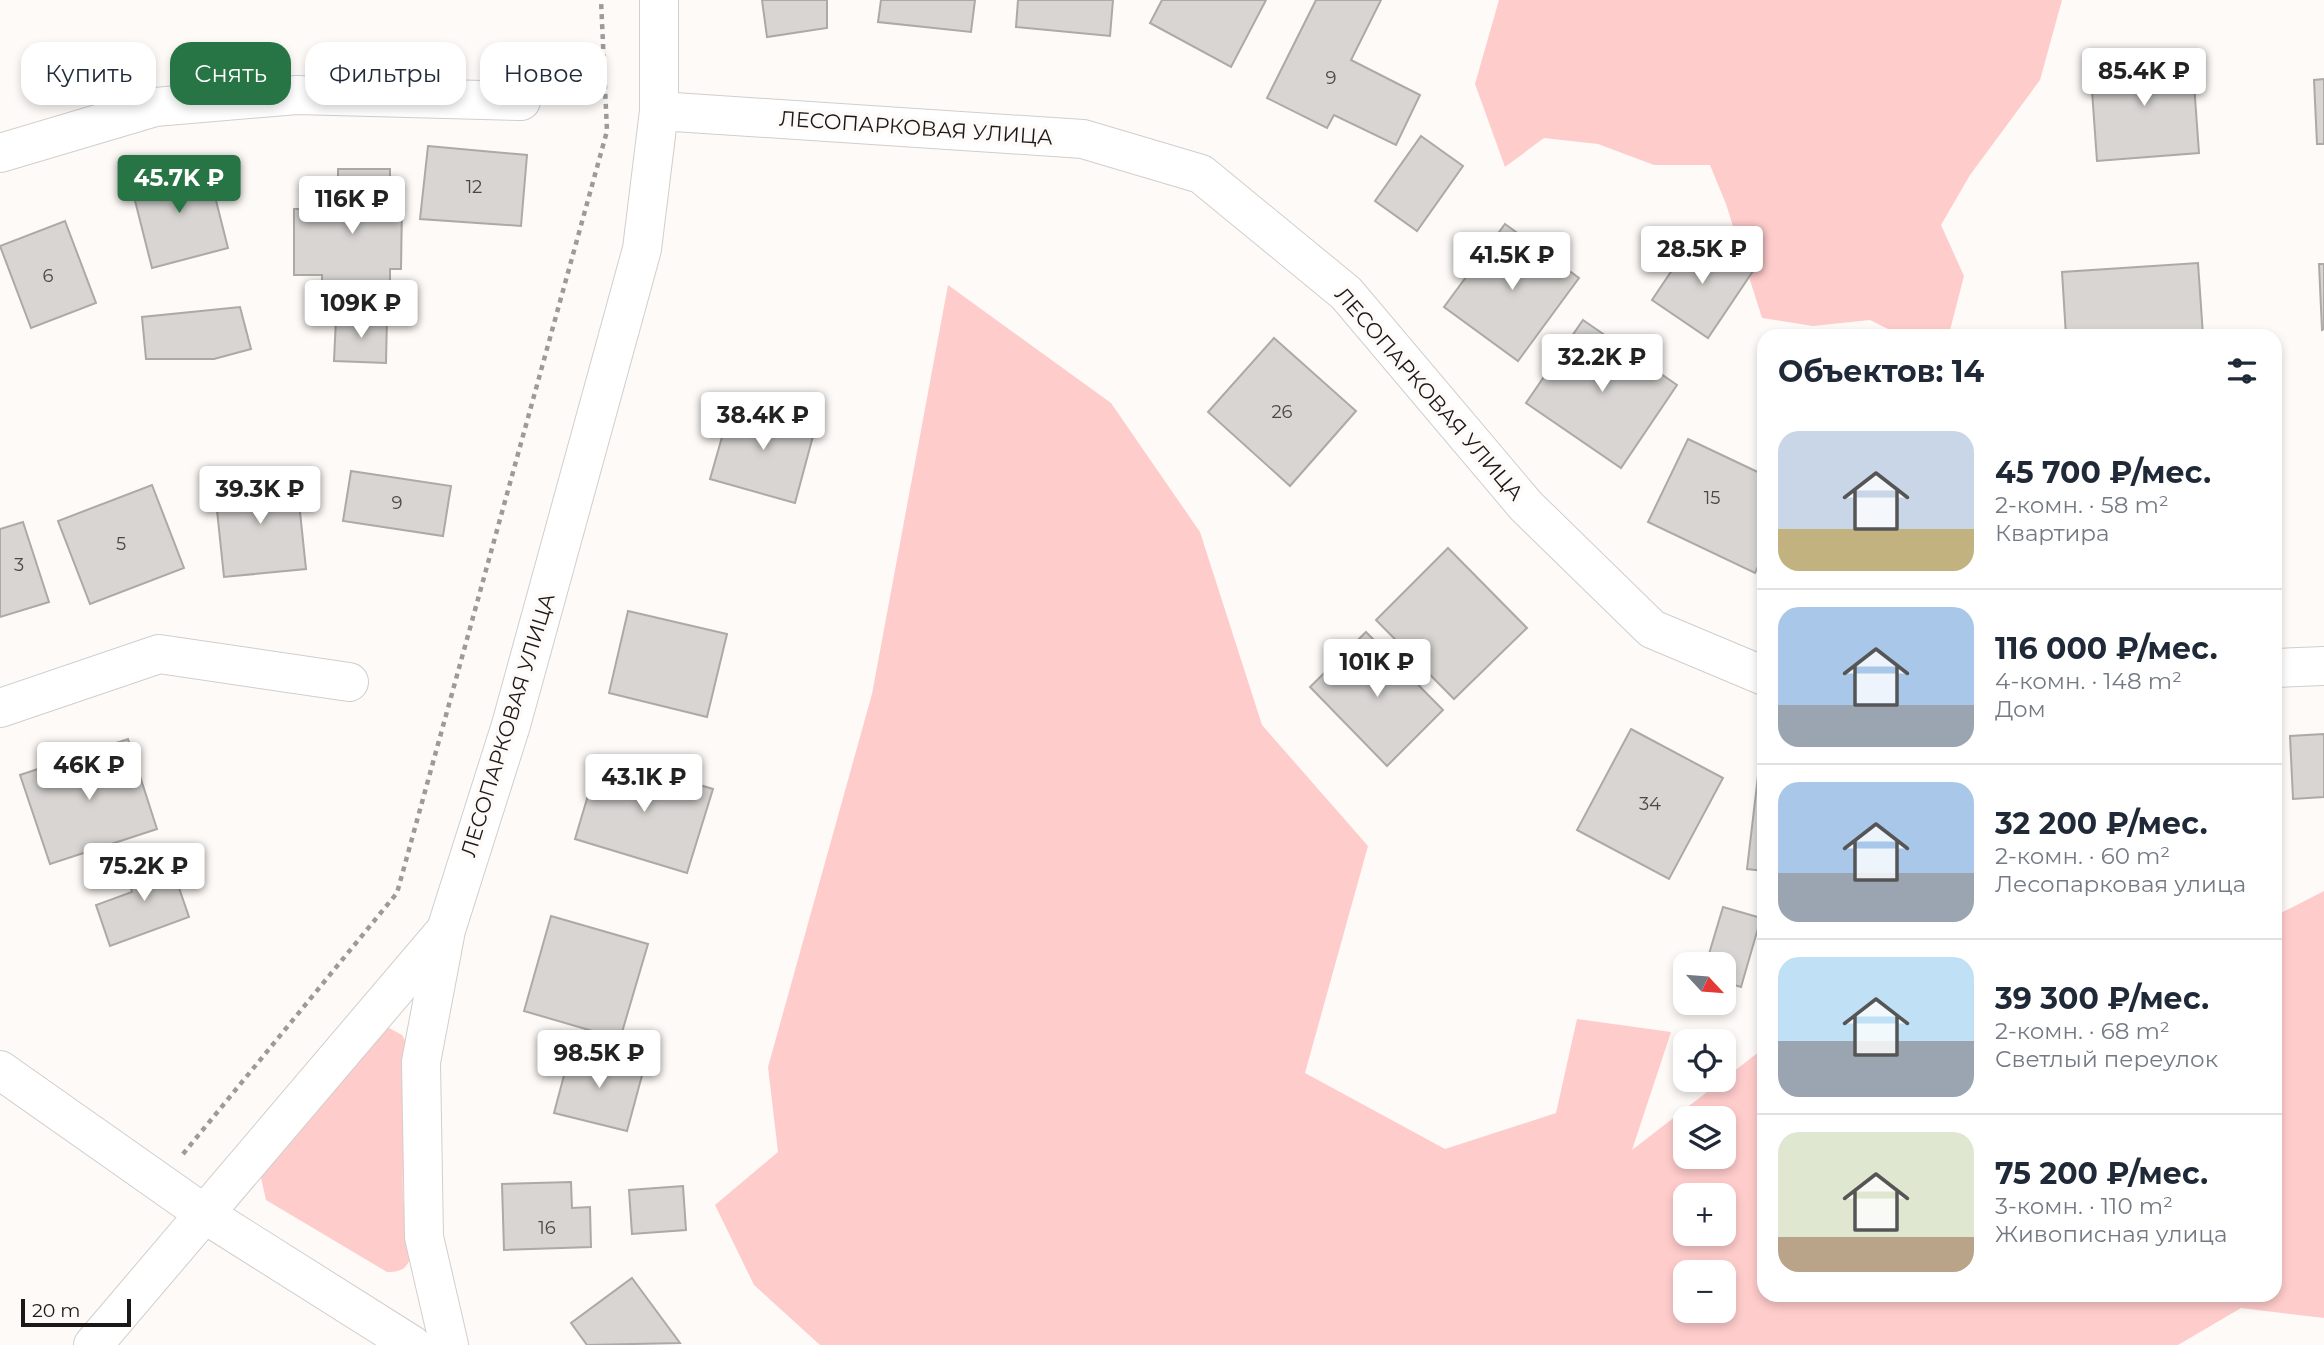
<!DOCTYPE html>
<html lang="ru">
<head>
<meta charset="utf-8">
<style>
	:root { --surface:#fff; --page:#f6f6f7; --text:#1f2937; --muted:#747a83; --line:#e0e1e3; --accent:#277545 }
	body { margin:0; font-family:Montserrat,sans-serif; background:var(--page); color:var(--text); height:100vh; display:flex; flex-direction:column; font-size:26px; white-space:nowrap }
	* { box-sizing:border-box; margin:0 }
	p { font-size:23px; color:var(--muted) }
	.icon { flex:none; width:38px; height:38px; fill:none; stroke:currentColor; stroke-width:2; stroke-linecap:round; stroke-linejoin:round }
	.map { position:relative; flex:1; overflow:hidden }
	.side { position:absolute; left:1757px; top:329px; width:525px; height:973px; display:flex; flex-direction:column; background:var(--surface); border-radius:21px; box-shadow:0 4px 10px #0003 }
	.side>* { flex:none }
	.hud { position:absolute; left:21px; top:42px; width:665px; height:63px; display:flex; gap:14px }
	.needle { width:46px; rotate:116deg }
	.controls { position:absolute; left:1673px; top:952px; display:grid; gap:14px }
	.controls a { display:grid; place-items:center; width:63px; height:63px; border-radius:14px; background:var(--surface); box-shadow:0 4px 10px #0003; font-size:35px }
	.scale { position:absolute; left:21px; bottom:18px; width:110px; box-sizing:border-box; padding-left:7px; border:4px solid #1b1918; border-top:0; font-size:19px; line-height:24px; white-space:nowrap; color:#1b1918; -webkit-text-stroke:5px #fefaf7; paint-order:stroke }
	.price { position:absolute; translate:-50% -60px; padding:0 16px; border-radius:7px; background:#fff; color:#222; font-size:23px; line-height:46px; filter:drop-shadow(0 2px 4px #0008) }
	.price::after { content:''; position:absolute; left:50%; top:42px; width:21px; height:16px; margin-left:-10px; background:inherit; clip-path:polygon(0 0,100% 0,50% 100%) }
	.price.on { background:var(--accent); color:#fff }
	ul { padding:0; list-style:none }
	li { display:flex; align-items:center; gap:21px; height:175px; padding:0 21px }
	li+li { border-top:2px solid var(--line) }
	li span { display:grid; place-items:center; flex:none; width:196px; height:140px; border-radius:21px; color:#555 }
	li>.icon { margin-inline-start:auto }
	span .icon { width:84px; height:84px; fill:#fffc; stroke-width:1 }
	li b { font-size:30px }
	h2 { display:flex; justify-content:space-between; align-items:center; height:84px; padding:0 21px; font-size:30px }
	.pill { padding:0 24px; border-radius:21px; background:var(--surface); box-shadow:0 4px 10px #0003; font-size:24px; line-height:63px }
	.pill.on { background:var(--accent); color:#fff }
	.map>svg:first-child { display:block }
	.green { fill:#fecccb; fill-rule:evenodd }
	.building { fill:#d8d5d2; stroke:#aca9a6; stroke-width:2 }
	.lines { fill:none; stroke-linecap:round; stroke-linejoin:round }
	.minor-casing { stroke:#d1cecb; stroke-width:40 }
	.path { stroke:#9d9a98; stroke-width:4.5; stroke-dasharray:5 5; stroke-linecap:butt }
	.minor { stroke:#fff; stroke-width:38 }
	.labels { text-anchor:middle; stroke-width:7; stroke-linejoin:round; paint-order:stroke }
	.number-label { font-size:18px; fill:#4a4846 }
	.street-label { font-size:21px; fill:#1b1918; stroke:#fefaf7 }
</style>
</head>
<body>
<div class="map">
<svg width="2324" height="1345" viewBox="0 0 2324 1345">
	<rect width="100%" height="100%" fill="#fefaf7"/>
	<g class="green">
		<path d="M1499,0H2062L2040,80L1970,175L1941,225L1964,276L1949,334L1902,336L1870,320L1813,326L1762,318L1726,204L1710,165H1654L1598,144L1544,138L1505,167L1475,84Z"/>
		<path d="M948,285L1111,403L1200,532L1262,725L1368,846L1305,1073L1445,1149L1556,1113L1577,1019L1671,1032L1632,1150L1764,1048V1295H2275V916L2324,891V1318L2241,1308L2178,1345H820L754,1285L715,1205L778,1152L768,1067L872,694ZM1685,1118H1724V1157H1685ZM1685,1195H1724V1234H1685ZM1685,1272H1724V1311H1685Z"/>
		<path d="M389,1028L402,1035L408,1046C411,1097 401,1147 403,1197C404,1215 418,1245 409,1261C405,1271 396,1272 387,1272L266,1200L260,1173L379,1030Z"/>
	</g>
	<g class="building">
		<path d="M762,0H827V28L767,37Z"/>
		<path d="M881,0H975L971,32L878,22Z"/>
		<path d="M1018,0H1113L1110,36L1016,27Z"/>
		<path d="M1162,0H1266L1231,67L1150,23Z"/>
		<path d="M1316,0H1381L1351,60L1420,95L1396,145L1334,115L1327,128L1267,98Z"/>
		<path d="M2192,56L2199,153L2097,161L2090,63Z"/>
		<path d="M2324,79V144H2317L2314,80Z"/>
		<path d="M1421,136L1463,166L1417,231L1375,201Z"/>
		<path d="M428,146L527,155L521,226L420,219Z"/>
		<path d="M206,161L228,248L152,268L130,181Z"/>
		<path d="M338,169H390V205H402L401,269H390V293H322V275H294V209H338Z"/>
		<path d="M65,221L96,303L31,328L0,246Z"/>
		<path d="M1505,224L1579,278L1518,361L1444,307Z"/>
		<path d="M1697,233L1753,271L1708,338L1652,300Z"/>
		<path d="M2198,263L2203,335L2066,336L2062,272Z"/>
		<path d="M2319,264H2324V329L2322,330Z"/>
		<path d="M240,307L251,349L214,359H146L142,317Z"/>
		<path d="M387,317L386,363L334,361L336,318Z"/>
		<path d="M1583,320L1677,385L1621,468L1526,403Z"/>
		<path d="M1274,338L1356,411L1290,486L1208,412Z"/>
		<path d="M732,402L816,425L795,503L710,479Z"/>
		<path d="M1688,439L1764,475V554L1755,573L1648,522Z"/>
		<path d="M351,471L451,486L443,536L343,521Z"/>
		<path d="M296,474L306,569L224,577L214,482Z"/>
		<path d="M152,485L184,568L90,604L58,521Z"/>
		<path d="M23,522L49,602L0,617V529Z"/>
		<path d="M1448,548L1527,628L1454,699L1376,620Z"/>
		<path d="M628,611L727,634L707,717L609,693Z"/>
		<path d="M1366,632L1443,710L1387,766L1310,687Z"/>
		<path d="M1631,729L1723,778L1669,879L1577,830Z"/>
		<path d="M2324,734V797L2293,799L2290,736Z"/>
		<path d="M128,739L157,829L50,864L20,775Z"/>
		<path d="M600,755L713,789L687,873L575,839Z"/>
		<path d="M1758,776L1764,777V871L1747,869Z"/>
		<path d="M168,856L189,917L110,946L96,905L132,892L125,872Z"/>
		<path d="M1723,907L1761,918L1741,987L1724,982V964H1706Z"/>
		<path d="M551,916L648,944L620,1039L524,1011Z"/>
		<path d="M571,1049L644,1068L627,1131L554,1113Z"/>
		<path d="M571,1182L572,1208L590,1207L591,1247L504,1250L502,1184Z"/>
		<path d="M683,1186L686,1230L632,1234L629,1190Z"/>
		<path d="M632,1278L680,1343L587,1345L571,1323Z"/>
	</g>
	<g class="lines">
		<g class="minor-casing">
			<g id="minor">
				<path d="M659,111L1083,139L1201,174L1346,293L1526,506L1652,629L1764,676"/>
				<path d="M0,153L155,107L297,95L521,101"/>
				<path d="M2275,668L2324,666"/>
				<path d="M0,708L159,654L349,682"/>
				<path d="M0,1070L206,1215L412,1345"/>
				<path d="M93,1345L445,931"/>
				<path d="M449,1345L424,1237L421,1062L446,930L511,725L642,249L659,111V0"/>
			</g>
		</g>
		<path class="path" d="M183,1154L397,893L607,131L601,0"/>
		<use href="#minor" class="minor"/>
	</g>
	<g class="labels">
		<g class="number-label">
			<text x="1331" y="84">9</text>
			<text x="474" y="193">12</text>
			<text x="48" y="282">6</text>
			<text x="1282" y="418">26</text>
			<text x="1712" y="504">15</text>
			<text x="397" y="509">9</text>
			<text x="121" y="550">5</text>
			<text x="19" y="571">3</text>
			<text x="1650" y="810">34</text>
			<text x="547" y="1234">16</text>
		</g>
		<g class="street-label">
			<text transform="translate(916 128) rotate(4)" y="7">ЛЕСОПАРКОВАЯ УЛИЦА</text>
			<text transform="translate(1429 394) rotate(49)" y="7">ЛЕСОПАРКОВАЯ УЛИЦА</text>
			<text transform="translate(508 725) rotate(-73)" y="7">ЛЕСОПАРКОВАЯ УЛИЦА</text>
		</g>
	</g>
</svg>
<div class="controls">
<a><svg class="needle" viewBox="-14 -14 28 28"><path d="M0-13l5 13h-10z" fill="#e53935"/><path d="M0 13l5-13h-10z" fill="#747a83"/></svg></a>
<a><svg class="icon" aria-label="locate" viewBox="0 0 24 24"><circle cx="12" cy="12" r="6"/><path d="M12 2v4M12 18v4M2 12h4M18 12h4"/></svg></a>
<a><svg class="icon" aria-label="layers" viewBox="0 0 24 24"><path d="M12 4l9 5-9 5-9-5zM3 14l9 5 9-5"/></svg></a>
<a>+</a>
<a>−</a>
</div>
<div class="scale">20 m</div>
<b class="price" style="left:2144px;top:108px">85.4K ₽</b>
<b class="price on" style="left:179px;top:215px">45.7K ₽</b>
<b class="price" style="left:352px;top:236px">116K ₽</b>
<b class="price" style="left:1702px;top:286px">28.5K ₽</b>
<b class="price" style="left:1512px;top:292px">41.5K ₽</b>
<b class="price" style="left:361px;top:340px">109K ₽</b>
<b class="price" style="left:1602px;top:394px">32.2K ₽</b>
<b class="price" style="left:763px;top:452px">38.4K ₽</b>
<b class="price" style="left:260px;top:526px">39.3K ₽</b>
<b class="price" style="left:1377px;top:699px">101K ₽</b>
<b class="price" style="left:89px;top:802px">46K ₽</b>
<b class="price" style="left:644px;top:814px">43.1K ₽</b>
<b class="price" style="left:144px;top:903px">75.2K ₽</b>
<b class="price" style="left:599px;top:1090px">98.5K ₽</b>
<div class="hud">
<a class="pill">Купить</a>
<a class="pill on">Снять</a>
<a class="pill">Фильтры</a>
<a class="pill">Новое</a>
</div>
<section class="side">
<h2>Объектов: 14<svg class="icon" aria-label="filters" viewBox="0 0 24 24"><path d="M4 7h16M4 17h16"/><circle cx="9" cy="7" r="2"/><circle cx="15" cy="17" r="2"/></svg></h2>
<ul>
<li><span style="background:linear-gradient(#c9d6e8 70%,#c2b280 0)"><svg class="icon" aria-label="home" viewBox="0 0 24 24"><path d="M3 11l9-7 9 7M6 9v11h12V9"/></svg></span><div><b>45 700 ₽/мес.</b><p>2-комн. · 58 m²</p><p>Квартира</p></div></li>
<li><span style="background:linear-gradient(#a9c7e8 70%,#9aa5b1 0)"><svg class="icon" aria-label="home" viewBox="0 0 24 24"><path d="M3 11l9-7 9 7M6 9v11h12V9"/></svg></span><div><b>116 000 ₽/мес.</b><p>4-комн. · 148 m²</p><p>Дом</p></div></li>
<li><span style="background:linear-gradient(#a9c7e8 65%,#9aa5b1 0)"><svg class="icon" aria-label="home" viewBox="0 0 24 24"><path d="M3 11l9-7 9 7M6 9v11h12V9"/></svg></span><div><b>32 200 ₽/мес.</b><p>2-комн. · 60 m²</p><p>Лесопарковая улица</p></div></li>
<li><span style="background:linear-gradient(#bfe0f5 60%,#9aa5b1 0)"><svg class="icon" aria-label="home" viewBox="0 0 24 24"><path d="M3 11l9-7 9 7M6 9v11h12V9"/></svg></span><div><b>39 300 ₽/мес.</b><p>2-комн. · 68 m²</p><p>Светлый переулок</p></div></li>
<li><span style="background:linear-gradient(#dfe7d0 75%,#b9a48a 0)"><svg class="icon" aria-label="home" viewBox="0 0 24 24"><path d="M3 11l9-7 9 7M6 9v11h12V9"/></svg></span><div><b>75 200 ₽/мес.</b><p>3-комн. · 110 m²</p><p>Живописная улица</p></div></li>
</ul>
</section>
</div>
</body>
</html>
